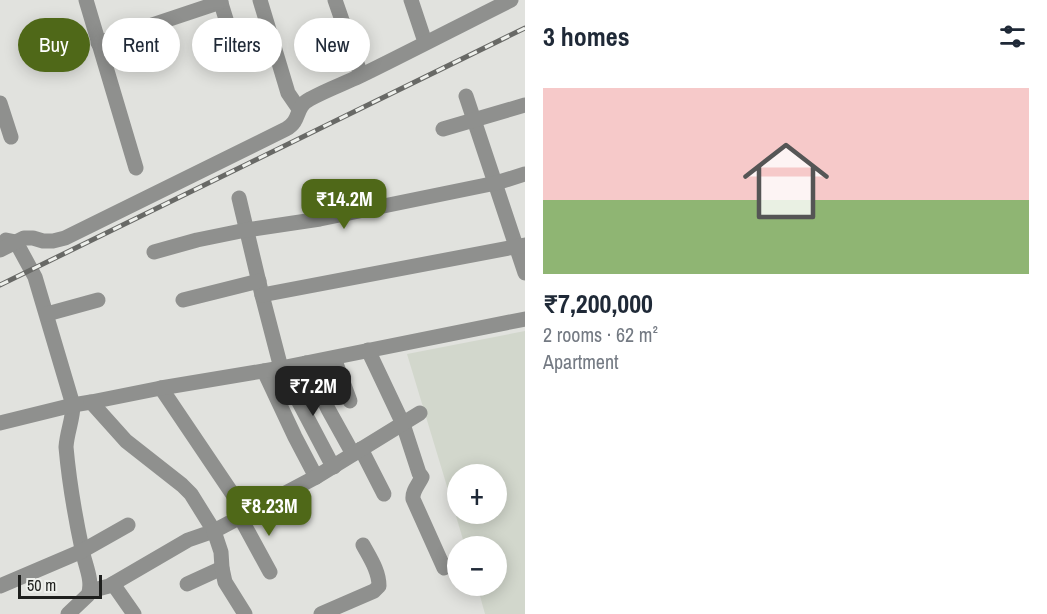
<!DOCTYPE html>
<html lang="en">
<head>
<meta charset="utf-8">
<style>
	:root { --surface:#fff; --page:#f6f6f7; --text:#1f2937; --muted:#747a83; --line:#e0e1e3; --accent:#4f6818 }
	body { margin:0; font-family:"Archivo Narrow",sans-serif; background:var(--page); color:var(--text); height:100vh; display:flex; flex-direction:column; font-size:22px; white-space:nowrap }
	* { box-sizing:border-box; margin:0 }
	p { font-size:20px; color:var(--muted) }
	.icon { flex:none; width:33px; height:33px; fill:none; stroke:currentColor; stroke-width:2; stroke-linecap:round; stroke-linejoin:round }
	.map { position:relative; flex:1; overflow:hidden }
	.side { display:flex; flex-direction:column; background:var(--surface); width:522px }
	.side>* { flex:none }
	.banner { position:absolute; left:18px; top:18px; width:417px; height:54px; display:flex; gap:12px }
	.tools { position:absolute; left:447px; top:464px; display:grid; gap:12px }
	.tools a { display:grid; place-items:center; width:60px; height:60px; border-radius:50%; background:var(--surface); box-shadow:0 3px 15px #0003; font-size:30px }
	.scale { position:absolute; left:18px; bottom:15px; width:84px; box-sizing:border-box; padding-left:6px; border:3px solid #1e1f1d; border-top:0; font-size:16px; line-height:21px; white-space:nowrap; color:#1e1f1d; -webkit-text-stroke:4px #eef0ec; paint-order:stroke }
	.price { position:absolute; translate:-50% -51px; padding:0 14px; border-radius:12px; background:var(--accent); color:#fff; font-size:20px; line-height:39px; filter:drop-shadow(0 2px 3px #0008) }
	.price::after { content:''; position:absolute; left:50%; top:36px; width:18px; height:14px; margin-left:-9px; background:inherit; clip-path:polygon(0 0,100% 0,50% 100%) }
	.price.active { background:#222; color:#fff }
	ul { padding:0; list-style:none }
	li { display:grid; align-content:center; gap:12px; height:318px; padding:0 18px }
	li+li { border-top:2px solid var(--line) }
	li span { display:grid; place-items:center; height:186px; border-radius:0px; color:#555 }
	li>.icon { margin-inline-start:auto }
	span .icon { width:108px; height:108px; fill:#fffc; stroke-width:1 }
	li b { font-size:26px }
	h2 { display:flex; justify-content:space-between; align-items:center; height:72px; padding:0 18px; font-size:26px }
	.tag { padding:0 21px; border-radius:27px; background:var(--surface); box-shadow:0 3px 15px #0003; font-size:21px; line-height:54px }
	.tag.active { background:var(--accent); color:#fff }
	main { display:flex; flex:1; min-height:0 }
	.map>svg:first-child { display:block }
	.built { fill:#d2d7cc; fill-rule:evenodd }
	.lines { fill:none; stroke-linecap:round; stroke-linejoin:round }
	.minor { stroke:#8f908e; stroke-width:15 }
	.rail-casing { stroke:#686966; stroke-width:5 }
	.rail { stroke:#eef0ec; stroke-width:3; stroke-dasharray:9; stroke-linecap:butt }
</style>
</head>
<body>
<main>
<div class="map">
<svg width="525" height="614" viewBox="0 0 525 614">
	<rect width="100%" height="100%" fill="#e1e2de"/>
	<path class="built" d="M525,331V614H485L477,585H496V546H465L407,354ZM458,474H496V513H458Z"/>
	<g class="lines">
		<g class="minor">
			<path d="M86,0L136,168"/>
			<path d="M220,0L238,58"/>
			<path d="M260,0L288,93L299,109"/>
			<path d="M335,0L361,75"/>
			<path d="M411,0L425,42"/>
			<path d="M98,43L221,2"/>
			<path d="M466,96L525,273"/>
			<path d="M0,103L11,137"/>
			<path d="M443,129L525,105"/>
			<path d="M239,198L262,295L281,368L329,459L334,467"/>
			<path d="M6,240L16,242L35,277L73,405C73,419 67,432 66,447C69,481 75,516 82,549C84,563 94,581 88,595L68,614"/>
			<path d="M0,250L24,238H33L43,241H53L65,238L286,129C302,120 294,107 310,99C326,90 343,84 360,76C411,51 461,25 511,0"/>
			<path d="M154,252L197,240L246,230L320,219L496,183L525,174"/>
			<path d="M262,295L525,245"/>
			<path d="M183,300L259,281"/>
			<path d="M47,314L98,300"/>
			<path d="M368,350L403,424L419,473L422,477C419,484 412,491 413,499L444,568"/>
			<path d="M334,358L350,401"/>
			<path d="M306,363L328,409L353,454"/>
			<path d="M264,371L295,437L316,477"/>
			<path d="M161,388L246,514"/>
			<path d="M0,423L73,405L91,402L161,388L281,368L525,319"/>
			<path d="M361,449L384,494"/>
			<path d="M240,517L270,572"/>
			<path d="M113,584L134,614"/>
			<path d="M187,584L222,568"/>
			<path d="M0,586L82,551L128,525"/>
			<path d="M90,591L109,586L188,540L214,531L191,494L182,485L126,441L91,402"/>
			<path d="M245,614L225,582L222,568L221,552L214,531L316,477L420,413"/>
			<path d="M321,614L374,591L379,586C379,571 370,558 363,545"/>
		</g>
		<g class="rail-casing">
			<path id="rail" d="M0,285L525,28"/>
		</g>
		<use href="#rail" class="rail"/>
	</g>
</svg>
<div class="tools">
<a>+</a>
<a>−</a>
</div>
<div class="scale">50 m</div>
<b class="price" style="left:344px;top:230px">₹14.2M</b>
<b class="price active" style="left:313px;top:417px">₹7.2M</b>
<b class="price" style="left:269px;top:537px">₹8.23M</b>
<div class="banner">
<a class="tag active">Buy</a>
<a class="tag">Rent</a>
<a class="tag">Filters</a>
<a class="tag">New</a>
</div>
</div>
<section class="side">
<h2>3 homes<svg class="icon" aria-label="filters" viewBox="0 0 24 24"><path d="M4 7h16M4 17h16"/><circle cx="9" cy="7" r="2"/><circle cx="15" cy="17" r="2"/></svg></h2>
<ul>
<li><span style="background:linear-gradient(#f6c9c9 60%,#8fb573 0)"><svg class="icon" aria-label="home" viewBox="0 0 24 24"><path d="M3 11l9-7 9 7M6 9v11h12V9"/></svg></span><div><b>₹7,200,000</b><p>2 rooms · 62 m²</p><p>Apartment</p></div></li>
</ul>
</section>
</main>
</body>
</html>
